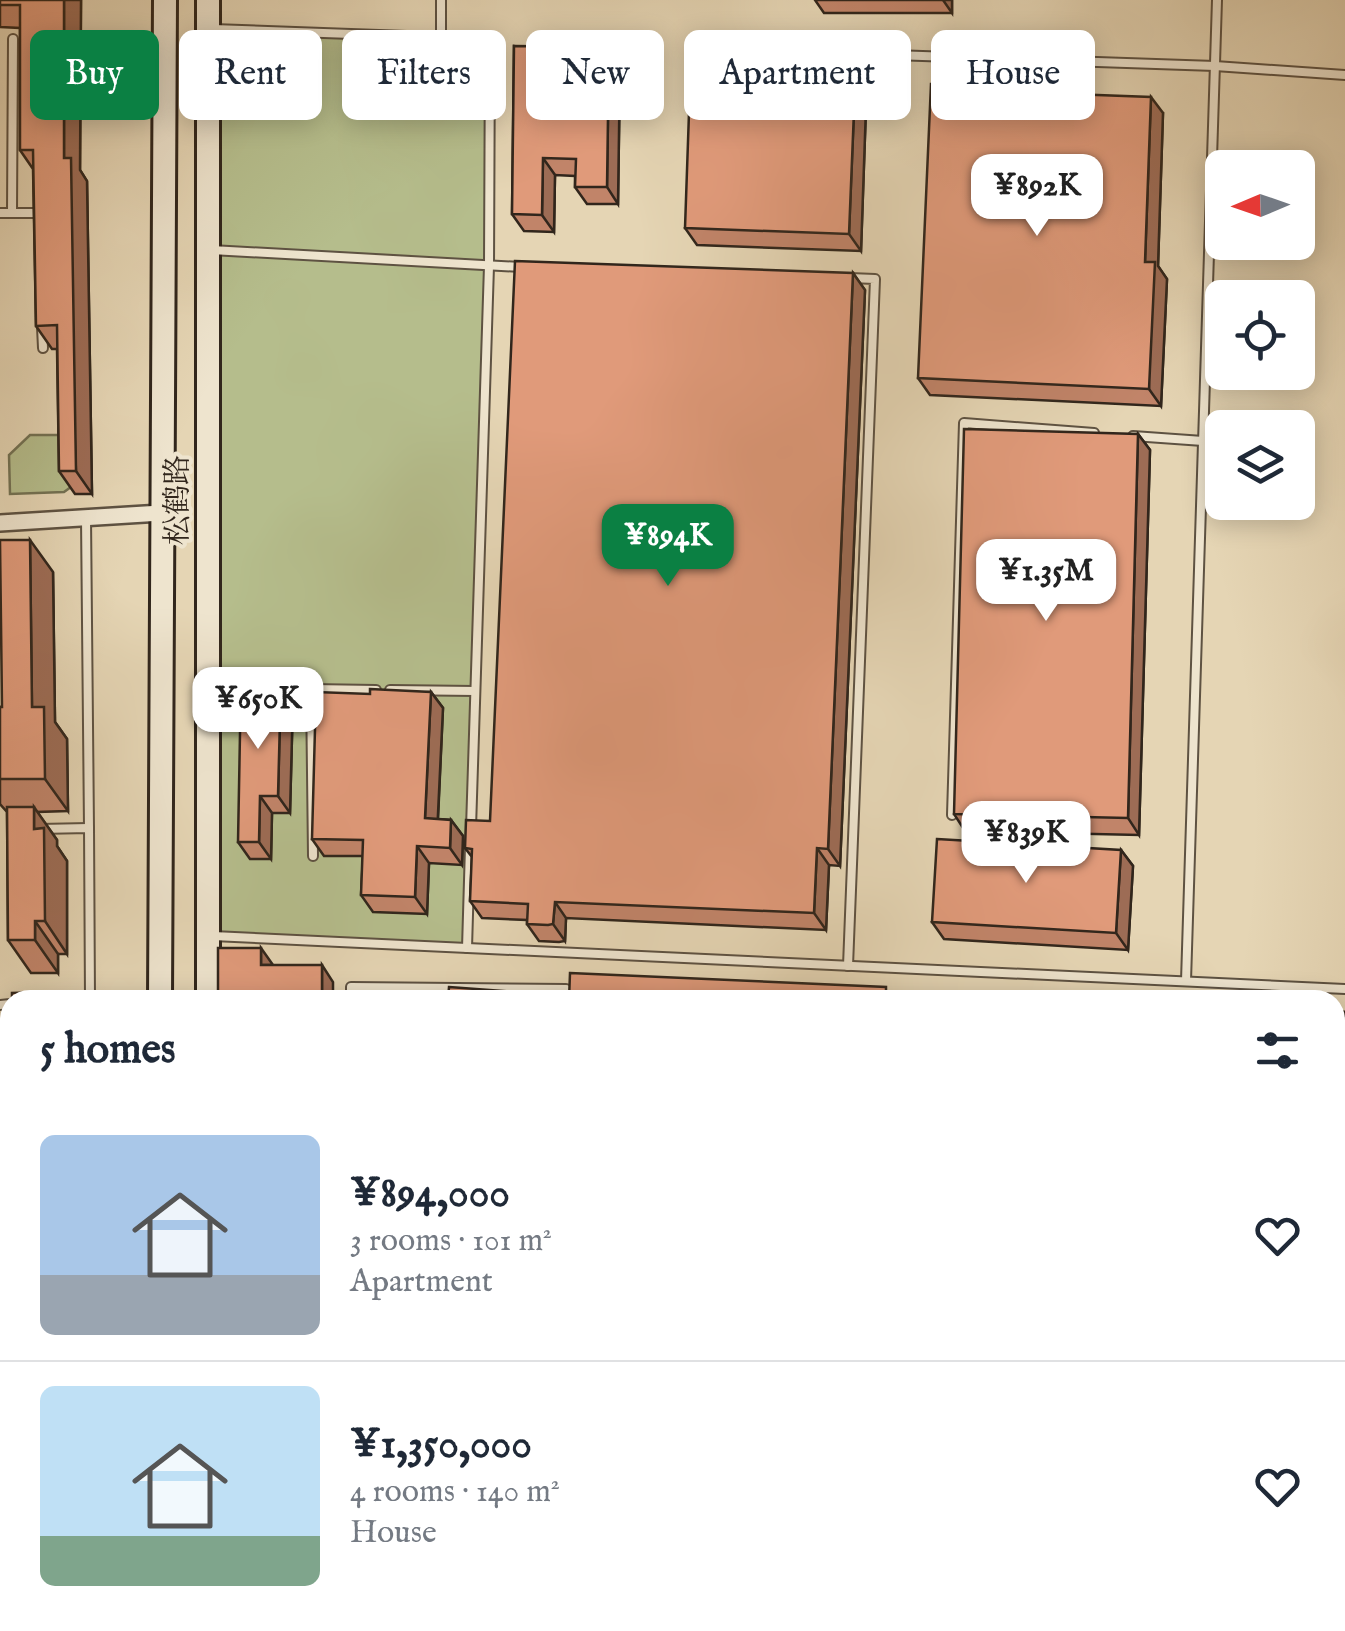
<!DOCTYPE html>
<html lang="en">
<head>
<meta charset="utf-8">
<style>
	:root { --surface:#fff; --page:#f6f6f7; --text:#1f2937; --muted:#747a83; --line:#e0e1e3; --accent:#0b8043 }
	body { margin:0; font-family:"IM FELL English","Noto Serif SC",serif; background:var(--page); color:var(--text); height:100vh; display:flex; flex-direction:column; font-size:38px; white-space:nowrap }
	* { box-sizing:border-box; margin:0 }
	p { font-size:32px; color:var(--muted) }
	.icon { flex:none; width:55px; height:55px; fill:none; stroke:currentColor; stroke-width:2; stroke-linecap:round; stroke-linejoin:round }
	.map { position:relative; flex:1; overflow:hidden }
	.drawer { position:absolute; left:0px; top:990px; width:1345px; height:642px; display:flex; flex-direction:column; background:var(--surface); border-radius:30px 30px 0 0; box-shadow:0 5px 25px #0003 }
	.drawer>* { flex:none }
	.top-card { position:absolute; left:30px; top:30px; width:1285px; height:90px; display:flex; gap:20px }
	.needle { width:65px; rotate:268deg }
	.tools { position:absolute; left:1205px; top:150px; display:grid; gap:20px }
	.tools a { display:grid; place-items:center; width:110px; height:110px; border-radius:15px; background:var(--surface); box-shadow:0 5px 25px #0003; font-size:50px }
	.price { position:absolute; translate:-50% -85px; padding:0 22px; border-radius:20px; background:#fff; color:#222; font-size:32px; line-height:65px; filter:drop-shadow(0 2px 5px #0008) }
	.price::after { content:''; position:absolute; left:50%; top:60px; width:30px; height:22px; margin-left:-15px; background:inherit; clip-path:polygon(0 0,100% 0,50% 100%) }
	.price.selected { background:var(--accent); color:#fff }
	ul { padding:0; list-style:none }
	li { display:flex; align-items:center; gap:30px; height:250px; padding:0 40px }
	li+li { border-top:2px solid var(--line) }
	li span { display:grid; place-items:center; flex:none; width:280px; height:200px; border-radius:15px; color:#555 }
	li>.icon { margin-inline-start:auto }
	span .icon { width:120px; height:120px; fill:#fffc; stroke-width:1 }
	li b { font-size:42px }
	h2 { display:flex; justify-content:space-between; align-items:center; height:120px; padding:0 40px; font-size:42px }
	.chip { padding:0 35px; border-radius:15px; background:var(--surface); box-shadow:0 5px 25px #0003; font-size:35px; line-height:90px }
	.chip.selected { background:var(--accent); color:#fff }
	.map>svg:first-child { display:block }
	.green { fill:#b5bd8c; stroke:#737254; stroke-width:2.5 }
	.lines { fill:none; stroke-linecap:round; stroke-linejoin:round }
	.service-casing { stroke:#5e5242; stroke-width:12 }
	.minor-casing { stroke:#5e5242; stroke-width:20 }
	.tertiary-casing { stroke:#5e5242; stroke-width:25 }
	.secondary-casing { stroke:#31261c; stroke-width:28 }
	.service { stroke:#eee4ce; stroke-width:8 }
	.minor { stroke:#eee4ce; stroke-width:15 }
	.tertiary { stroke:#eee4ce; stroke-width:20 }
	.secondary { stroke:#eee4ce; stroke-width:22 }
	.wall { fill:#c18469; stroke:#31261c; stroke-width:2.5 }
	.shaded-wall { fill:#9d6c55; stroke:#31261c; stroke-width:2.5 }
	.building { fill:#e09a7a; stroke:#31261c; stroke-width:2.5 }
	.labels { text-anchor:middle; stroke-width:8; stroke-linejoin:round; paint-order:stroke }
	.street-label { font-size:30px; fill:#31261c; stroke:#eee4ce }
</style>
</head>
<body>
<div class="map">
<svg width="1345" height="1631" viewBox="0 0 1345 1631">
	<rect width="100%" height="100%" fill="#e5d5b4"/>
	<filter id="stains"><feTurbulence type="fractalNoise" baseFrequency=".002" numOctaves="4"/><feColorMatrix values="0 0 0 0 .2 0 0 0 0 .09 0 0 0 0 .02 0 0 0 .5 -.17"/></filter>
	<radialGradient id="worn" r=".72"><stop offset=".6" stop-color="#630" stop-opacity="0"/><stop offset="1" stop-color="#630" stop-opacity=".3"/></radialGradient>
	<g class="green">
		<path d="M209,29L490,39L489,266L467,948L208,936Z"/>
		<path d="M30,435H74L75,484L64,492L10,494L9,455Z"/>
		<rect x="0" y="1239" width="10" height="48"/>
	</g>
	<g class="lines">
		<g class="service-casing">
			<g id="service">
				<path d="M213,29L490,39L489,266L471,828"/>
				<path d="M441,37V0"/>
				<path d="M893,55L1215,66L1345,75"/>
				<path d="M12,212L13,39"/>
				<path d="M0,213H39"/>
				<path d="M211,250L521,267"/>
				<path d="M42,327L43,348"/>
				<path d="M1133,436L1203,441"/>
				<path d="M86,518L89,828"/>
				<path d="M390,690L475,691"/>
				<path d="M952,815L964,423L1094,433"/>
				<path d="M39,829L89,828L90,1000"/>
				<path d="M313,856L311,689L376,690"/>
				<path d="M213,936L1345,989"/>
				<path d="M467,948L470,847"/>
				<path d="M848,966L875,279L850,278"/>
				<path d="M1186,981L1217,0"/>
				<path d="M104,1000L156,998"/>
				<path d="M351,1000V987L566,989L565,1000"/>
				<path d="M0,1005L10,1004"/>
				<path d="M1335,1285H1345"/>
			</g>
		</g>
		<g class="minor-casing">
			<g id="minor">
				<path d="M0,523L161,513"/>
				<path d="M1335,1615L1345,1618"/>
				<path d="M553,1622V1631"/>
				<path d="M920,1631V1622"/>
			</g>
		</g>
		<g class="tertiary-casing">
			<path id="tertiary" d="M0,1298H10"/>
		</g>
		<g class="secondary-casing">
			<g id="secondary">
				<path d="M208,0V1000"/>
				<path d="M160,1000L165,0"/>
				<path d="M162,1622V1631"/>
				<path d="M210,1622V1631"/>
			</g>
		</g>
		<use href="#service" class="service"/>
		<use href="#minor" class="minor"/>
		<use href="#tertiary" class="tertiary"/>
		<use href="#secondary" class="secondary"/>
	</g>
	<g class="wall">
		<path d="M0,0H81L80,170L87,181L92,494H75L59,471L57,349H52L36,326L33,169L20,150V28L0,27Z"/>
		<path d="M815,0H952V13H824Z"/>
		<path d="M514,46L620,64L618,204H587L575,187V176L555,175L554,232L524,231L512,214Z"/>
		<path d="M867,78L861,251L697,245L685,228Z"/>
		<path d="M990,91L1163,113L1158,266L1167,279L1161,406L930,395L918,378Z"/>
		<path d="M853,273L865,290L840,866L829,865L826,930L566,918L565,941L559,942L539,941L527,924V920L482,918L470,901L472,857L465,848L490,821Z"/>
		<path d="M1138,434L1150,450L1139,835L965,831L954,814Z"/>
		<path d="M53,572L55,722L67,739L68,811L37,812L57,840V846L67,861V954H58V973H31L8,940L7,812L0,804V707H2Z"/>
		<path d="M431,692L443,708L438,819L451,820L463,836L462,865L429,863L427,914L373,912L361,895L363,856H324L312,839L370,694Z"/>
		<path d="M293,698L290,813H272L271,859H250L238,842Z"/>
		<path d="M1121,850L1133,866L1128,950L944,939L932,922Z"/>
		<path d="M1335,1011L1345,1012V1247H1335Z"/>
		<path d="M557,1622H611V1631H560L557,1628Z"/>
	</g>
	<g class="shaded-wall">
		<path d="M64,0H81L80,170L87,181L92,494L76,471L64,158Z"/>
		<path d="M943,0H952V13Z"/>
		<path d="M609,47L620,64L618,204L607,187Z"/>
		<path d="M856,61L867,78L861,251L849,234Z"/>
		<path d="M1151,97L1163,113L1158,266L1167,279L1161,406L1149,389L1145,262Z"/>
		<path d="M543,158L555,175L554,232L542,215Z"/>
		<path d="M853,273L865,290L840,866L828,849Z"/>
		<path d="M1138,434L1150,450L1139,835L1128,818Z"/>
		<path d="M30,540L53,572L55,722L67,739L68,811L45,779L32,707Z"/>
		<path d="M281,681L293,698L290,813L278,796Z"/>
		<path d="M431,692L443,708L437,835L425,818Z"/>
		<path d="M260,796L272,813L271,859L259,842Z"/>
		<path d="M34,807L57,840V846L67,861V954L45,921L34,829Z"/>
		<path d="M451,820L463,836L462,865L450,848Z"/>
		<path d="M417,846L429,863L427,914L415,897Z"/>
		<path d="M817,848L829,865L826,930L814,913Z"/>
		<path d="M1121,850L1133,866L1128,950L1116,933Z"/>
		<path d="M555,902L566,918L565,941L553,924Z"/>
		<path d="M35,921L58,954V973L35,940Z"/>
		<path d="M261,948L273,965H261Z"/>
		<path d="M322,965L333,982V1000H322Z"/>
		<path d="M66,1622H76L78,1625V1631H66Z"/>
		<path d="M522,1622H534V1631H521Z"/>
		<path d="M603,1622H611V1631H605L603,1627Z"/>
		<path d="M769,1622H781V1631H768Z"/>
	</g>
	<g class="building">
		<path d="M0,0H64V158H71L76,471H59L57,325L36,326L33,150H20V5H0Z"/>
		<path d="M514,46L609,47L607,187H575L576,159L543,158L542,215L512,214Z"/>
		<path d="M691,55L856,61L849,234L685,228Z"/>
		<path d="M931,84L988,87L987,91L1151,97L1145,262H1155L1149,389L918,378Z"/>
		<path d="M515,261L853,273L828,849L817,848L814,913L555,902L553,924L548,925L527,924L528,904L470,901L472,849L465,848L466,820L490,821Z"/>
		<path d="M964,429L1138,434L1128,818L954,814Z"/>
		<path d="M0,540H30L32,707H44L45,779H0V707H2Z"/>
		<path d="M241,680L281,681L278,796H260L259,842H238Z"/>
		<path d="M370,689L431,692L425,818L451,820L450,848L417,846L415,897L361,895L363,840L312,839L316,692L370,694Z"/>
		<path d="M7,807H34V829L44,828L45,921H35V940H8Z"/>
		<path d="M937,839L1121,850L1116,933L932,922Z"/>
		<path d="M218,948H261V965H322V1000H218Z"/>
		<path d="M570,973L886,987V994L1118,998V1000H569Z"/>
		<path d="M449,987L543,994L542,1000H448Z"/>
		<path d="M47,992V1000H12V993Z"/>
		<path d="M1335,1011L1345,1012V1231L1335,1230Z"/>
		<path d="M5,1060H10V1192H6Z"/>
		<path d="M0,1608H10V1622H66V1631H0Z"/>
		<path d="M221,1622H522L521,1631H221Z"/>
		<path d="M557,1622H603V1627L557,1628Z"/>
		<path d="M732,1622H769L768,1631H731Z"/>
	</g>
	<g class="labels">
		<g class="street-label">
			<text transform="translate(177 500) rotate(-90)" y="10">松鹤路</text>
		</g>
	</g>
	<rect width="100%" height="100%" filter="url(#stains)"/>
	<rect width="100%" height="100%" fill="url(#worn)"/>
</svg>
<div class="tools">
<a><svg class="needle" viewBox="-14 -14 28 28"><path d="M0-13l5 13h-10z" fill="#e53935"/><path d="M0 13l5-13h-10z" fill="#747a83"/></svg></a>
<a><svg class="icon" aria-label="locate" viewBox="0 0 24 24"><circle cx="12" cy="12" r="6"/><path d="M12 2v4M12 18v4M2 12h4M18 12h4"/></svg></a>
<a><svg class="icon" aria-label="layers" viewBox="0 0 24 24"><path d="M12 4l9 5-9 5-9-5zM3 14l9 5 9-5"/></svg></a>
</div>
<b class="price" style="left:1037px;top:239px">¥892K</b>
<b class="price selected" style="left:668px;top:589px">¥894K</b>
<b class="price" style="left:1046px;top:624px">¥1.35M</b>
<b class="price" style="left:258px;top:752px">¥650K</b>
<b class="price" style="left:1026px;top:886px">¥839K</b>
<div class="top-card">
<a class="chip selected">Buy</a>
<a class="chip">Rent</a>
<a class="chip">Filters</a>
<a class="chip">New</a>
<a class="chip">Apartment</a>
<a class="chip">House</a>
</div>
<section class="drawer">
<h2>5 homes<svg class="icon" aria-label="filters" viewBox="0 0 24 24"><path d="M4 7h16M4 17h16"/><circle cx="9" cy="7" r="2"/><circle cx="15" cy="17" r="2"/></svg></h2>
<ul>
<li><span style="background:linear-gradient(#a9c7e8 70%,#9aa5b1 0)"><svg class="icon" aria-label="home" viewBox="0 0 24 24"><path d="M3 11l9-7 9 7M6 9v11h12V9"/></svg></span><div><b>¥894,000</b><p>3 rooms · 101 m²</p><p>Apartment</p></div><svg class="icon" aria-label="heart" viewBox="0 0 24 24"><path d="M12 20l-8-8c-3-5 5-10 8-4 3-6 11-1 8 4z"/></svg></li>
<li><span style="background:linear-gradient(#bfe0f5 75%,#7fa58c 0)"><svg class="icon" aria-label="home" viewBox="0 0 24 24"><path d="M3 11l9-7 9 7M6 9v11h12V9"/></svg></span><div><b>¥1,350,000</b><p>4 rooms · 140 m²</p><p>House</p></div><svg class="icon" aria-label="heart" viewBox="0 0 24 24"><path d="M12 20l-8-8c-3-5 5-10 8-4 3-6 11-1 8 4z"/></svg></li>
</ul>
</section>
</div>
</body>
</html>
